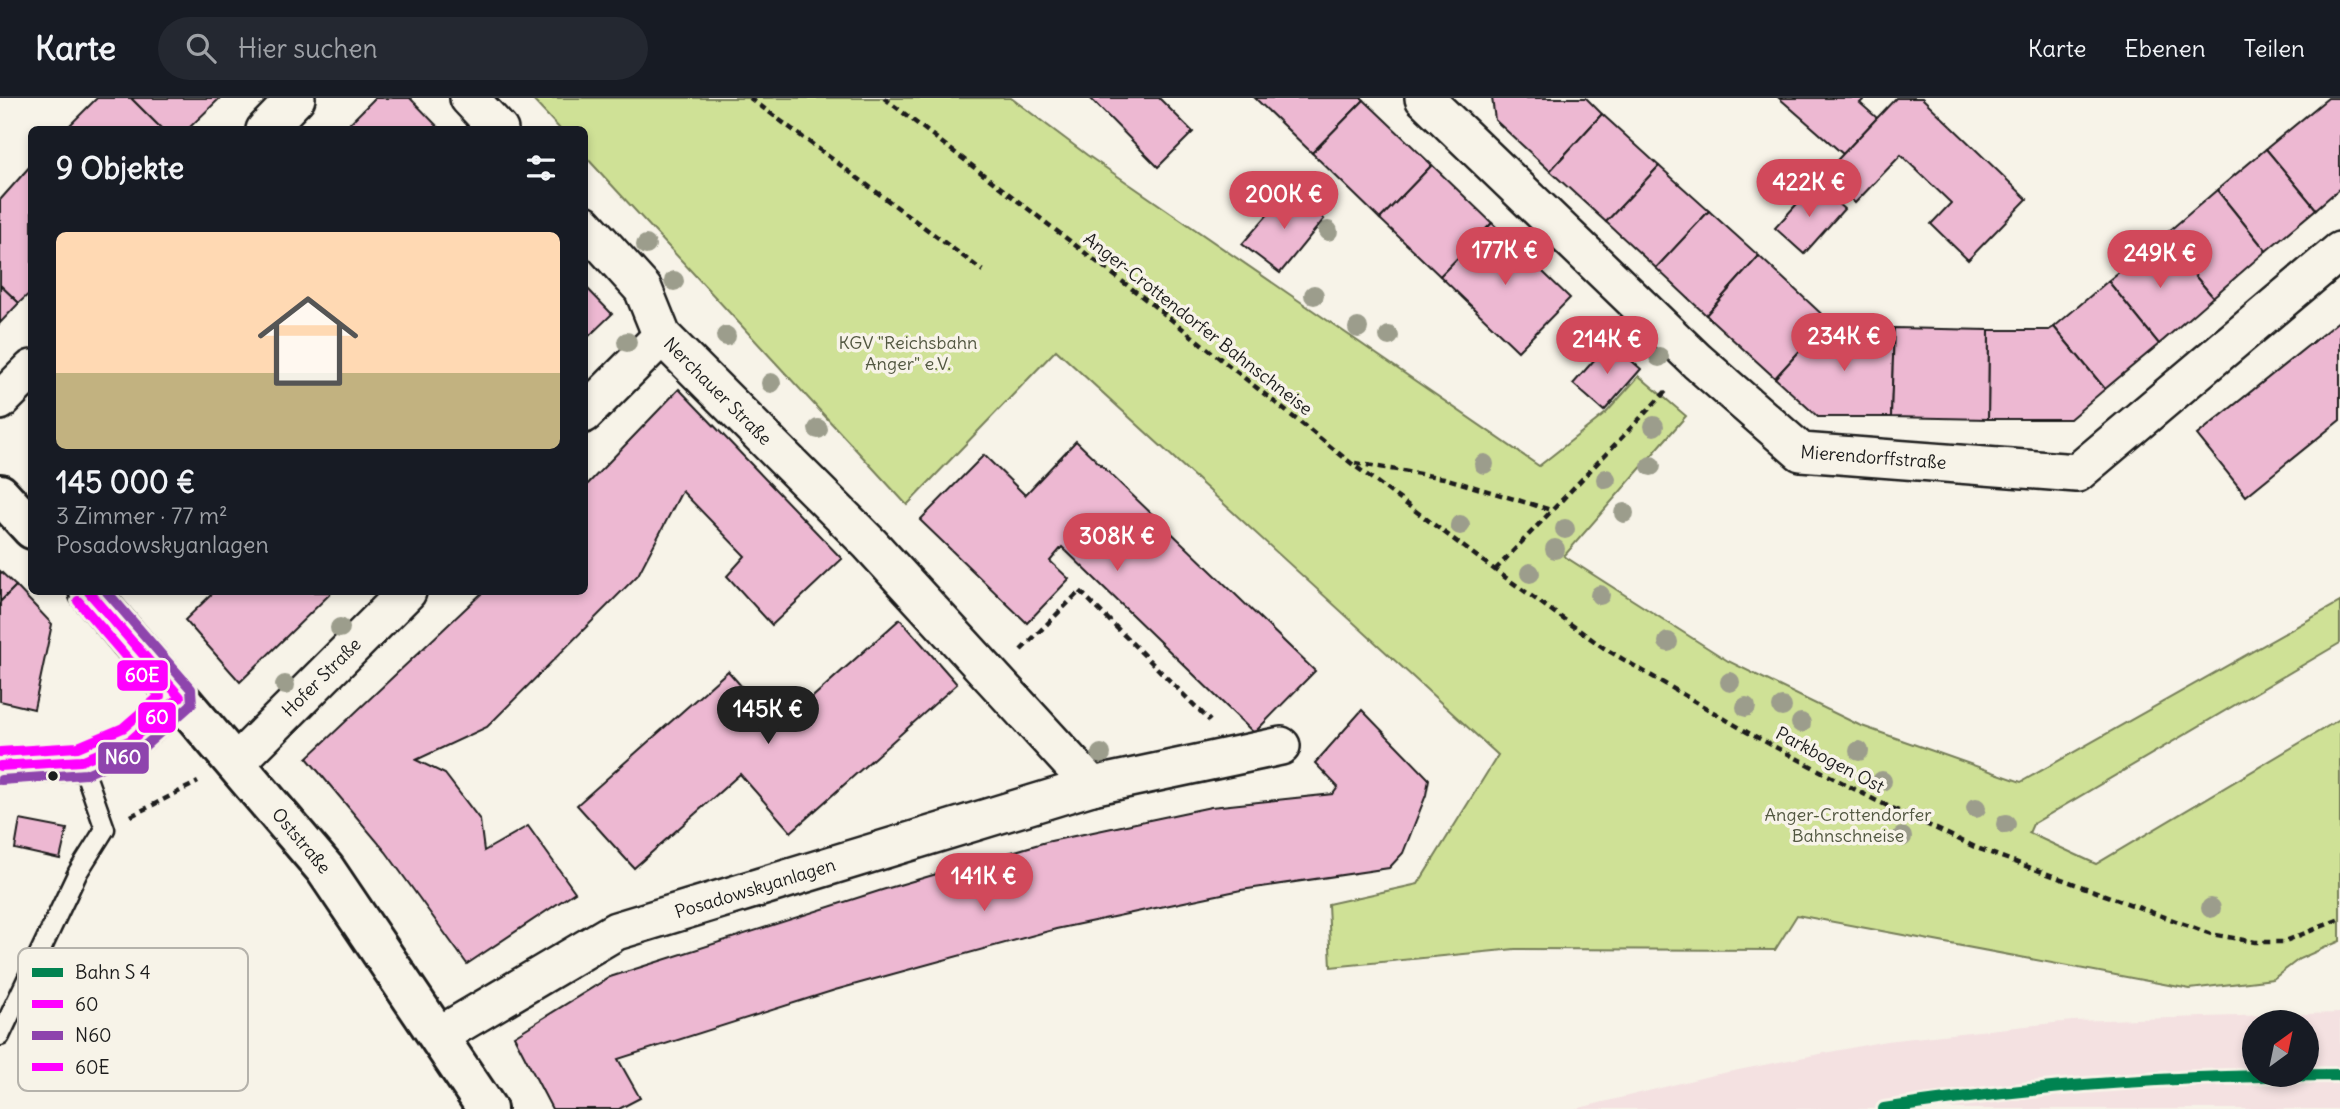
<!DOCTYPE html>
<html lang="de">
<head>
<meta charset="utf-8">
<style>
	:root { --surface:#171b24; --page:#242831; --text:#f1f3f6; --muted:#9ea1a6; --line:#363941; --accent:#d1495b }
	body { margin:0; font-family:Delius,sans-serif; background:var(--page); color:var(--text); height:100vh; display:flex; flex-direction:column; font-size:26px; white-space:nowrap }
	* { box-sizing:border-box; margin:0 }
	p { font-size:23px; color:var(--muted) }
	.icon { flex:none; width:38px; height:38px; fill:none; stroke:currentColor; stroke-width:2; stroke-linecap:round; stroke-linejoin:round }
	.map { position:relative; flex:1; overflow:hidden }
	.panel { position:absolute; left:28px; top:28px; width:560px; height:469px; display:flex; flex-direction:column; background:var(--surface); border-radius:10px; box-shadow:0 4px 10px #0003 }
	.panel>* { flex:none }
	.needle { width:46px; rotate:33deg }
	.controls { position:absolute; left:2242px; top:912px; display:grid; gap:14px }
	.controls a { display:grid; place-items:center; width:77px; height:77px; border-radius:50%; background:var(--surface); box-shadow:0 4px 10px #0003; font-size:35px }
	.price { position:absolute; translate:-50% -60px; padding:0 16px; border-radius:24px; background:var(--accent); color:#fff; font-size:23px; line-height:46px; filter:drop-shadow(0 2px 4px #0008) }
	.price::after { content:''; position:absolute; left:50%; top:42px; width:21px; height:16px; margin-left:-10px; background:inherit; clip-path:polygon(0 0,100% 0,50% 100%) }
	.price.current { background:#222; color:#fff }
	ul { padding:0; list-style:none }
	li { display:grid; align-content:center; gap:14px; height:371px; padding:0 28px }
	li+li { border-top:2px solid var(--line) }
	li span { display:grid; place-items:center; height:217px; border-radius:10px; color:#555 }
	li>.icon { margin-inline-start:auto }
	span .icon { width:126px; height:126px; fill:#fffc; stroke-width:1 }
	li b { font-size:30px }
	h2 { display:flex; justify-content:space-between; align-items:center; height:84px; padding:0 28px; font-size:30px }
	header { display:flex; align-items:center; gap:42px; box-sizing:border-box; height:98px; padding:0 35px; background:var(--surface); border-bottom:2px solid var(--line) }
	header strong { font-size:33px }
	nav { display:flex; gap:38px; margin-inline-start:auto; font-size:24px }
	.search { width:490px; height:63px; background:var(--page); display:flex; align-items:center; gap:18px; box-sizing:border-box; padding:0 24px; border-radius:38px; color:var(--muted); font-size:26px }
	.map>svg:first-child { display:block }
	.built { fill:#f4e1e1; fill-rule:evenodd }
	.green { fill:#cfe196; stroke:#767e59; stroke-width:2 }
	.building { fill:#edb8d2; stroke:#1c1c1c; stroke-width:2 }
	.lines { fill:none; stroke-linecap:round; stroke-linejoin:round }
	.service-casing { stroke:#1c1c1c; stroke-width:23 }
	.minor-casing { stroke:#1c1c1c; stroke-width:42 }
	.tertiary-casing { stroke:#1c1c1c; stroke-width:44 }
	.path { stroke:#1c1c1c; stroke-width:4.5; stroke-dasharray:7 5; stroke-linecap:butt }
	.service { stroke:#f7f3e8; stroke-width:18 }
	.minor { stroke:#f7f3e8; stroke-width:37 }
	.tertiary { stroke:#f7f3e8; stroke-width:38 }
	.bus-1-casing { stroke:#f7f3e8; stroke-width:16 }
	.bus-2-casing { stroke:#f7f3e8; stroke-width:16 }
	.bus-3-casing { stroke:#f7f3e8; stroke-width:16 }
	.bus-1 { stroke:#f0f; stroke-width:10 }
	.bus-2 { stroke:#8e44ad; stroke-width:10 }
	.bus-3 { stroke:#f0f; stroke-width:10 }
	.rail-1-casing { stroke:#f7f3e8; stroke-width:18 }
	.rail-1 { stroke:#028351; stroke-width:12 }
	.tree { fill:#9c9d8c }
	.bus-dot { fill:#1c1c1c; stroke:#f7f3e8; stroke-width:2.5 }
	.labels { text-anchor:middle; stroke-width:7; stroke-linejoin:round; paint-order:stroke }
	.street-label { font-size:18px; fill:#1c1c1c; stroke:#f7f3e8 }
	.park-label { font-size:18px; fill:#525741; stroke:#f7f3e8 }
	.key { fill:#f7f3e8; stroke:#b5b2ab; stroke-width:2 }
	.key-label { font-size:19px; fill:#1c1c1c }
	.line-badge { stroke:#f7f3e8; stroke-width:2.5 }
	.badge-label { font-size:19px; text-anchor:middle; font-weight:bold; fill:#fff }
</style>
</head>
<body>
<header>
<strong>Karte</strong>
<div class="search"><svg class="icon" aria-label="search" viewBox="0 0 24 24"><circle cx="10" cy="10" r="6"/><path d="M15 15l6 6"/></svg>Hier suchen</div>
<nav><a>Karte</a><a>Ebenen</a><a>Teilen</a></nav>
</header>
<div class="map">
<svg width="2340" height="1011" viewBox="0 0 2340 1011">
	<rect width="100%" height="100%" fill="#f7f3e8"/>
	<filter id="ink" filterUnits="userSpaceOnUse"><feTurbulence type="fractalNoise" baseFrequency=".0143" numOctaves="2"/><feDisplacementMap in="SourceGraphic" scale="14" xChannelSelector="R" yChannelSelector="G"/><feConvolveMatrix kernelMatrix="1 2 1 2 8 2 1 2 1" color-interpolation-filters="sRGB"/></filter>
	<g filter="url(#ink)">
		<path class="built" d="M2340,915V1011H1575L1713,977L1886,943L2072,923ZM2254,924H2306V976H2254Z"/>
		<path class="green" d="M531,0H1011L1087,57L1539,368L1606,315L1639,278L1686,318L1564,458L1728,563L1859,627L2021,684L2340,504V545L2033,726L2029,735L2096,766L2340,621V843L2299,861L2273,881L2190,891L1797,817L1775,852L1515,851L1331,869L1328,806L1418,786L1498,657L1056,252L907,407L585,58L584,32L560,31Z"/>
		<g class="building">
			<path d="M97,0H131L163,32H65Z"/>
			<path d="M131,0H220L187,32H163Z"/>
			<path d="M375,0H410L441,32H343Z"/>
			<path d="M1090,0H1159L1193,34L1158,69Z"/>
			<path d="M1255,0H1362L1364,2L1312,55Z"/>
			<path d="M1492,0H1586L1602,16L1550,73L1495,22Z"/>
			<path d="M1779,0H1865L1860,5L1877,20L1843,56Z"/>
			<path d="M1896,0H1922L2027,101L1968,162L1931,126L1951,105L1901,57L1855,105L1824,76Z"/>
			<path d="M2328,0H2340V90L2316,111L2266,51Z"/>
			<path d="M1364,2L1432,67L1380,121L1312,55Z"/>
			<path d="M1602,16L1659,68L1606,124L1550,73Z"/>
			<path d="M2266,51L2316,111L2266,153L2217,92Z"/>
			<path d="M32,66V193L19,205L0,187V102Z"/>
			<path d="M1432,67L1492,125L1440,178L1380,121Z"/>
			<path d="M1659,68L1709,113L1656,170L1606,124Z"/>
			<path d="M1815,86L1844,111L1804,156L1775,130Z"/>
			<path d="M1290,91L1324,121L1280,175L1242,146Z"/>
			<path d="M2217,92L2266,153L2213,199L2162,139Z"/>
			<path d="M1709,113L1759,158L1706,217L1656,170Z"/>
			<path d="M1492,125L1570,200L1518,253L1440,178Z"/>
			<path d="M2162,139L2213,199L2159,246L2108,183Z"/>
			<path d="M1759,158L1828,222L1775,280L1706,217Z"/>
			<path d="M2108,183L2159,246L2105,291L2054,229Z"/>
			<path d="M0,187L19,205L0,225Z"/>
			<path d="M584,187L612,216L584,243Z"/>
			<path d="M1828,222L1838,230H1894L1891,319H1818L1775,280Z"/>
			<path d="M2340,222V322L2246,398L2197,337Z"/>
			<path d="M2054,229L2105,291L2070,321H1988L1989,232H2049Z"/>
			<path d="M1894,230L1989,232L1988,321L1891,319Z"/>
			<path d="M1610,244L1641,271L1604,313L1573,286Z"/>
			<path d="M679,291L842,461L772,527L727,478L745,458L682,393L638,477L487,629L416,662L445,676L480,722L484,753L528,728L575,794L467,866L386,754L307,660L483,494H584V390Z"/>
			<path d="M1076,343L1315,573L1254,635L1062,449L1050,463L1069,481L1027,525L920,422L984,357L1025,397Z"/>
			<path d="M0,473L16,488L0,504Z"/>
			<path d="M16,488L52,526L34,611L0,603V504Z"/>
			<path d="M214,494H332L240,584L185,522Z"/>
			<path d="M900,521L957,586L791,734L740,676L634,770L577,707L728,573L778,630Z"/>
			<path d="M1362,612L1429,681L1426,697L1403,755L1389,770L1241,792L1056,831L835,892L618,961L640,1000L619,1011H552L514,938L610,879L882,792L1046,744L1211,709L1333,696L1338,689L1315,665Z"/>
			<path d="M20,722L67,731L60,761L15,751Z"/>
		</g>
		<g class="lines">
			<g class="service-casing">
				<path id="service" d="M0,938L78,774L105,731L81,663"/>
			</g>
			<g class="minor-casing">
				<g id="minor">
					<path d="M469,0L499,32"/>
					<path id="s1" d="M1424,0L1697,263L1801,354L2077,375L2340,153"/>
					<path d="M265,32L296,0"/>
					<path id="s2" d="M584,126L643,191L662,238L870,446L1092,688"/>
					<path d="M0,303L32,271"/>
					<path d="M584,316L662,238"/>
					<path id="s3" d="M236,665L407,494"/>
					<path d="M0,668L81,663L131,642L180,599"/>
					<path id="s4" d="M440,937L616,833L1092,688L1281,648"/>
				</g>
			</g>
			<g class="tertiary-casing">
				<g id="tertiary">
					<path d="M0,396L32,431"/>
					<path id="s5" d="M89,494L325,771L487,1011"/>
				</g>
			</g>
			<g class="path">
				<path d="M750,0L983,173"/>
				<path d="M884,0L1153,207L1351,365L1495,472L1604,550L1747,634L1875,702L1977,750L2211,836L2255,844H2283L2340,821"/>
				<path d="M1355,365L1444,380L1551,412"/>
				<path d="M1495,472L1669,290"/>
				<path d="M1021,552L1080,493L1210,623"/>
				<path d="M131,718L198,684"/>
			</g>
			<use href="#service" class="service"/>
			<use href="#minor" class="minor"/>
			<use href="#tertiary" class="tertiary"/>
			<g class="bus-1-casing">
				<path id="bus-1" d="M0,668L81,663L131,642L180,599L89,494"/>
			</g>
			<g class="bus-2-casing">
				<path id="bus-2" d="M1,682L86,676L139,653L192,606L191,591L107,494"/>
			</g>
			<g class="bus-3-casing">
				<path id="bus-3" d="M0,654L78,649L123,630L160,598L78,503"/>
			</g>
			<use href="#bus-1" class="bus-1"/>
			<use href="#bus-2" class="bus-2"/>
			<use href="#bus-3" class="bus-3"/>
			<g class="rail-1-casing">
				<path id="rail-1" d="M1884,1011C2035,987 2187,977 2340,977"/>
			</g>
			<use href="#rail-1" class="rail-1"/>
		</g>
		<g class="tree">
			<circle cx="1328" cy="133" r="10"/>
			<circle cx="646" cy="147" r="10"/>
			<circle cx="674" cy="183" r="10"/>
			<circle cx="1314" cy="197" r="10"/>
			<circle cx="1358" cy="230" r="10"/>
			<circle cx="726" cy="238" r="10"/>
			<circle cx="1389" cy="238" r="10"/>
			<circle cx="627" cy="244" r="10"/>
			<circle cx="1659" cy="259" r="10"/>
			<circle cx="771" cy="285" r="10"/>
			<circle cx="1654" cy="328" r="10"/>
			<circle cx="818" cy="331" r="10"/>
			<circle cx="1484" cy="366" r="10"/>
			<circle cx="1651" cy="368" r="10"/>
			<circle cx="1606" cy="381" r="10"/>
			<circle cx="1624" cy="415" r="10"/>
			<circle cx="1460" cy="427" r="10"/>
			<circle cx="1565" cy="431" r="10"/>
			<circle cx="1555" cy="451" r="10"/>
			<circle cx="1530" cy="475" r="10"/>
			<circle cx="1600" cy="497" r="10"/>
			<circle cx="340" cy="530" r="10"/>
			<circle cx="1668" cy="544" r="10"/>
			<circle cx="1730" cy="584" r="10"/>
			<circle cx="285" cy="587" r="10"/>
			<circle cx="1746" cy="609" r="10"/>
			<circle cx="1782" cy="609" r="10"/>
			<circle cx="1801" cy="625" r="10"/>
			<circle cx="1859" cy="653" r="10"/>
			<circle cx="1101" cy="656" r="10"/>
			<circle cx="1882" cy="683" r="10"/>
			<circle cx="1976" cy="710" r="10"/>
			<circle cx="2006" cy="726" r="10"/>
			<circle cx="1902" cy="739" r="10"/>
			<circle cx="2211" cy="810" r="10"/>
		</g>
	</g>
	<circle class="bus-dot" cx="53" cy="678" r="6"/>
	<g class="labels">
		<g class="street-label">
			<text transform="translate(1198 226) rotate(38)" y="6">Anger-Crottendorfer Bahnschneise</text>
			<text dy="6" stroke="none"><textPath href="#s2" startOffset="217">Nerchauer Straße</textPath></text>
			<text dy="6" stroke="none"><textPath href="#s1" startOffset="590">Mierendorffstraße</textPath></text>
			<text dy="6" stroke="none"><textPath href="#s3" startOffset="121">Hofer Straße</textPath></text>
			<text transform="translate(1830 662) rotate(28)" y="6">Parkbogen Ost</text>
			<text dy="6" stroke="none"><textPath href="#s5" startOffset="327">Oststraße</textPath></text>
			<text dy="6" stroke="none"><textPath href="#s4" startOffset="350">Posadowskyanlagen</textPath></text>
		</g>
		<g class="park-label">
			<text x="908" y="251">KGV "Reichsbahn<tspan x="908" dy="21">Anger" e.V.</tspan></text>
			<text x="1848" y="723">Anger-Crottendorfer<tspan x="1848" dy="21">Bahnschneise</tspan></text>
		</g>
	</g>
	<rect x="18" y="850" width="230" height="143" rx="10" class="key"/>
	<rect x="32" y="870" width="31" height="9" fill="#028351"/>
	<rect x="32" y="902" width="31" height="8" fill="#f0f"/>
	<rect x="32" y="933" width="31" height="9" fill="#8e44ad"/>
	<rect x="32" y="965" width="31" height="8" fill="#f0f"/>
	<g class="key-label">
		<text x="75" y="881">Bahn S 4</text>
		<text x="75" y="913">60</text>
		<text x="75" y="944">N60</text>
		<text x="75" y="976">60E</text>
	</g>
	<g class="line-badge">
		<rect x="116" y="561" width="53" height="33" rx="7" fill="#f0f"/>
		<rect x="137" y="603" width="40" height="33" rx="7" fill="#f0f"/>
		<rect x="97" y="643" width="53" height="34" rx="7" fill="#8e44ad"/>
	</g>
	<g class="badge-label">
		<text x="142" y="584">60E</text>
		<text x="157" y="626">60</text>
		<text x="123" y="666">N60</text>
	</g>
</svg>
<div class="controls">
<a><svg class="needle" viewBox="-14 -14 28 28"><path d="M0-13l5 13h-10z" fill="#e53935"/><path d="M0 13l5-13h-10z" fill="#9ea1a6"/></svg></a>
</div>
<b class="price" style="left:1809px;top:121px">422K €</b>
<b class="price" style="left:1284px;top:133px">200K €</b>
<b class="price" style="left:1505px;top:189px">177K €</b>
<b class="price" style="left:2160px;top:192px">249K €</b>
<b class="price" style="left:1844px;top:275px">234K €</b>
<b class="price" style="left:1607px;top:278px">214K €</b>
<b class="price" style="left:1117px;top:475px">308K €</b>
<b class="price current" style="left:768px;top:648px">145K €</b>
<b class="price" style="left:984px;top:815px">141K €</b>
<section class="panel">
<h2>9 Objekte<svg class="icon" aria-label="filters" viewBox="0 0 24 24"><path d="M4 7h16M4 17h16"/><circle cx="9" cy="7" r="2"/><circle cx="15" cy="17" r="2"/></svg></h2>
<ul>
<li><span style="background:linear-gradient(#ffd9b3 65%,#c2b280 0)"><svg class="icon" aria-label="home" viewBox="0 0 24 24"><path d="M3 11l9-7 9 7M6 9v11h12V9"/></svg></span><div><b>145 000 €</b><p>3 Zimmer · 77 m²</p><p>Posadowskyanlagen</p></div></li>
</ul>
</section>
</div>
</body>
</html>
